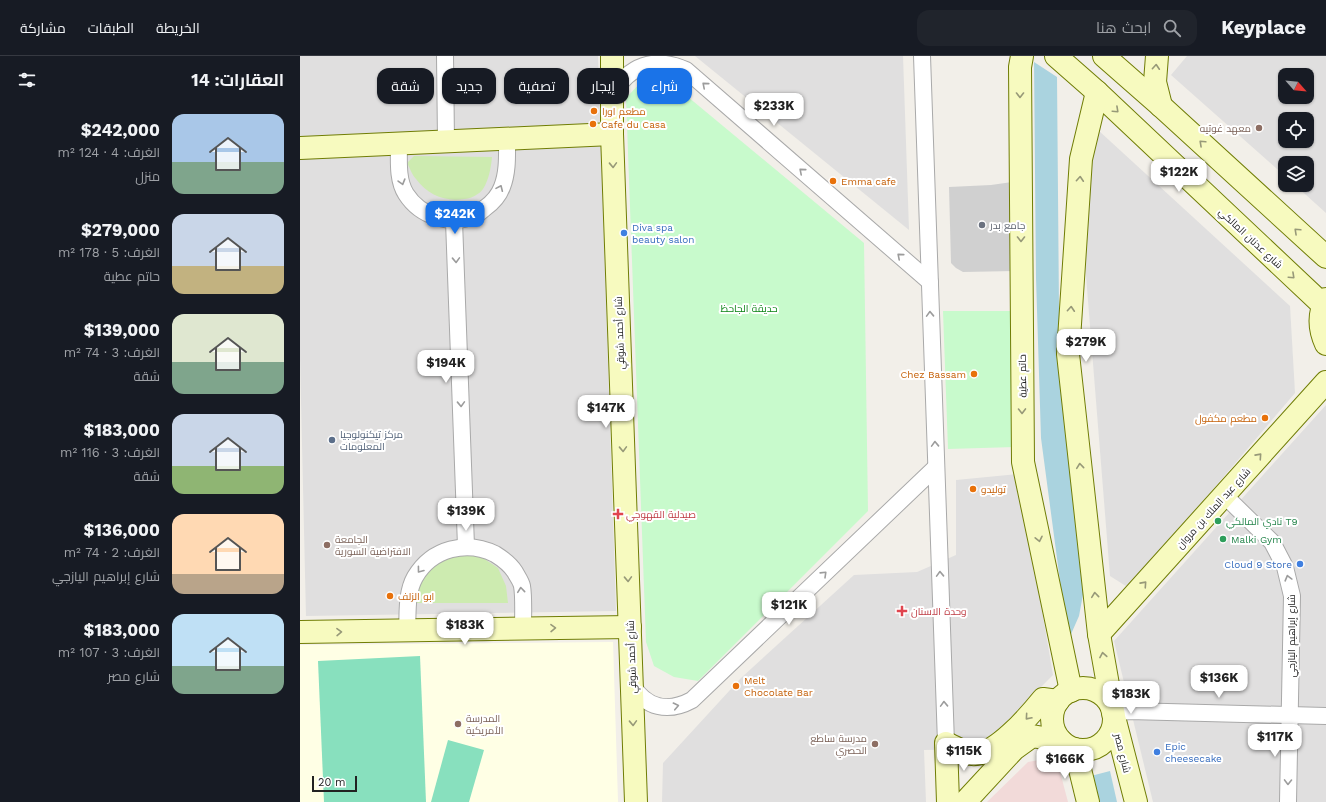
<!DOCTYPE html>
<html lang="ar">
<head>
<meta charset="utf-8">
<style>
	:root { --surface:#171b24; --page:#20242c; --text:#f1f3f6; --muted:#9ea1a6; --line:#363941; --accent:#1a73e8 }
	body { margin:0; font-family:"Work Sans",Cairo,sans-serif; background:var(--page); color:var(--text); direction:rtl; height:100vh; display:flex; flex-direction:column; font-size:15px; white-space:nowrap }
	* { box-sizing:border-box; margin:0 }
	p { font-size:13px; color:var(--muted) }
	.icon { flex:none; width:22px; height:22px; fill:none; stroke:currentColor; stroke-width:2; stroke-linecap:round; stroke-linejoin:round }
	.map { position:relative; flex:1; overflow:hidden; direction:ltr }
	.details { display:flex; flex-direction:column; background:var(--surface); width:300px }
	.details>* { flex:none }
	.hud { position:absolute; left:12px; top:12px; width:380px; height:36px; direction:rtl; display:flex; gap:8px }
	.needle { width:26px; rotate:117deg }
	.fabs { position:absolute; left:978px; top:12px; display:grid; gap:8px }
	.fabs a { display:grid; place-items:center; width:36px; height:36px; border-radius:8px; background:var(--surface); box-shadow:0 1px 3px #0004; font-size:20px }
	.scale { position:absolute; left:12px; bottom:10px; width:45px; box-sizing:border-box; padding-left:4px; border:2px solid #222; border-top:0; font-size:11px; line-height:14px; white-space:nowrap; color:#222; -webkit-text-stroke:3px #fff; paint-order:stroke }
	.price { position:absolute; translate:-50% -34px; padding:0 9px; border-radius:8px; background:#fff; color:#222; font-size:13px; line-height:26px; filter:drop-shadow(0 1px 2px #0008) }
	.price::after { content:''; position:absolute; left:50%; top:24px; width:12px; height:9px; margin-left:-6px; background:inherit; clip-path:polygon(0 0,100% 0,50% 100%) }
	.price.current { background:var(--accent); color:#fff }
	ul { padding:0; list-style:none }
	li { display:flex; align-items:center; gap:12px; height:100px; padding:0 16px }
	li span { display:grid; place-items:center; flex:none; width:112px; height:80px; border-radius:12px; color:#555 }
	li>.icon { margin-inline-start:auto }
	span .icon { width:48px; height:48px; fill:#fffc; stroke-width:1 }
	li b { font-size:17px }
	h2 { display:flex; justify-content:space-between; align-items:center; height:48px; padding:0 16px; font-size:17px }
	.pill { padding:0 14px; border-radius:12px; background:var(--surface); box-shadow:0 1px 3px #0004; font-size:14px; line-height:36px }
	.pill.current { background:var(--accent); color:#fff }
	header { display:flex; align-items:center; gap:24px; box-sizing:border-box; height:56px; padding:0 20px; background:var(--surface); border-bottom:1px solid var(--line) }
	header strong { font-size:19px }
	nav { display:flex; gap:22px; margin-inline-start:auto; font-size:14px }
	.search { width:280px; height:36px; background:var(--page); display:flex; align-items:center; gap:10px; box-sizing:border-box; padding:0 14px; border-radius:12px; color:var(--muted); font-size:15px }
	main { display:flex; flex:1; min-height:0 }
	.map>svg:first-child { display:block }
	.residential { fill:#e0dfdf; fill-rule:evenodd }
	.commercial { fill:#f2dad9 }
	.education { fill:#ffffe5 }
	.religious { fill:#d0d0d0 }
	.grass { fill:#cdebb0 }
	.park { fill:#c8facc }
	.pitch { fill:#88e0be }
	.water { fill:#aad3df }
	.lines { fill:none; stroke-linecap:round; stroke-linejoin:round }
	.street-casing { stroke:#a9a9a9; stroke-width:18 }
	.secondary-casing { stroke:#707d05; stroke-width:24 }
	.street { stroke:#fff; stroke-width:16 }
	.secondary { stroke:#f7fabf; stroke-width:22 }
	.oneway { stroke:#979978 }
	.oneway2 { stroke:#9c9c9c }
	.food-dot { fill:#e8710a; stroke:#fff; stroke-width:1.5 }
	.education-dot { fill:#8d6e63; stroke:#fff; stroke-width:1.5 }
	.worship-dot { fill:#6b7280; stroke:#fff; stroke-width:1.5 }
	.shop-dot { fill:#3f7fe0; stroke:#fff; stroke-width:1.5 }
	.service-dot { fill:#5c6f8a; stroke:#fff; stroke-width:1.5 }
	.health-dot { fill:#e0444e; stroke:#fff; stroke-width:1.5 }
	.leisure-dot { fill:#2e9e5b; stroke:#fff; stroke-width:1.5 }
	.labels { text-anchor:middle; stroke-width:4; stroke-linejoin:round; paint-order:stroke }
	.food-label { font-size:10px; fill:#c56008; stroke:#fff; text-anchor:start }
	.education-label { font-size:10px; fill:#785e54; stroke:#fff; text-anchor:end }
	.worship-label { font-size:10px; fill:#5b616d; stroke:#fff; text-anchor:start }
	.shop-label { font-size:10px; fill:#366cbe; stroke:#fff; text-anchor:start }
	.street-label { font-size:10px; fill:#222; stroke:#fff }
	.park-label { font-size:10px; fill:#0c8416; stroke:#fff }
	.service-label { font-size:10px; fill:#4e5e75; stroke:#fff; text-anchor:start }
	.health-label { font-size:10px; fill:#be3a42; stroke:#fff; text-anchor:start }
	.leisure-label { font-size:10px; fill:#27864d; stroke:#fff; text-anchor:start }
</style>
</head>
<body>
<header>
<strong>Keyplace</strong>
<div class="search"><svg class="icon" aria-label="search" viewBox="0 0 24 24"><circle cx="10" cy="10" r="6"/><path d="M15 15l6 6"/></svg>ابحث هنا</div>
<nav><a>الخريطة</a><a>الطبقات</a><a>مشاركة</a></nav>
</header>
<main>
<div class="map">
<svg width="1026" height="746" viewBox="0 0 1026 746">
	<rect width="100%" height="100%" fill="#f2efe9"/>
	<g class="residential">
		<path d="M0,0H298L316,555L6,560L0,300Z"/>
		<path d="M395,0H603L609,174Z"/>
		<path d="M887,0H1026V157L995,129H1007V107H985V120L871,19ZM985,19H1007V41H985ZM985,63H1007V85H985Z"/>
		<path d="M798,74L990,250L995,337L829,532L810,520L777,107Z"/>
		<path d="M1026,349V746H853L814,585Z"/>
		<path d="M719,418L753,619L679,693L624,694L626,746H362L363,707L441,622L554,519L617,516L656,499V424Z"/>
	</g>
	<path class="commercial" d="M750,702L759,712L768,746H687L728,706Z"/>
	<path class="education" d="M313,586L318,746H0V589Z"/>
	<path class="religious" d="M712,126L715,215L663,216L656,212L651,207L649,131L691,129Z"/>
	<g class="grass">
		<path d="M114,100L192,101C191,111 189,124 183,133C180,138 170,143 164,143C145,146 128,139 116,123C112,119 110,112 107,107Z"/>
		<path d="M161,499L180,500L198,512L206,530L208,547H114L115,538L127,513L144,503Z"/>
	</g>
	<g class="park">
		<path d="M342,25L370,26L564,187L568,455L398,625L374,621L354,610L346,586L326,42Z"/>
		<path d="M643,255H711L715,391L648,393Z"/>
	</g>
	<g class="pitch">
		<path d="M120,600L126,746H24L18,605Z"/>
		<path d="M148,684L184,694L169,746H131Z"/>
	</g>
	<g class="water">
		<path d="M734,6L757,21L759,254L768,380L787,517L779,560L768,585L741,382L736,222Z"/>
		<path d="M810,715L817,746H794L787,721Z"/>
	</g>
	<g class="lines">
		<g class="street-casing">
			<g id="street">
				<path d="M145,0L146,85"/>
				<path d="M622,0L646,687"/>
				<path d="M312,39C329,9 354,0 386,14L630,226"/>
				<path d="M99,88C99,104 97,124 106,138C120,160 151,171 175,159C179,158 182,154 185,152C192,147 199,139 202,131C208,116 207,99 207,83"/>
				<path d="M154,165L166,490"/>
				<path d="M924,439L972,486L985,511L992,540L988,746"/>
				<path d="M107,574C108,557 106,537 115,521C132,492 167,484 195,498C203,503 210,508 215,516C217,520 221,525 222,530C224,541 223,560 223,573"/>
				<path d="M332,629C346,652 368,657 392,644L636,411"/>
				<path d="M813,657L829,655L1026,660"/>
			</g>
		</g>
		<g class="secondary-casing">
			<g id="secondary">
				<path d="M312,0V78L336,746"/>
				<path d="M722,0L720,11L723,406L771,635"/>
				<path d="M756,0L797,36L1023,249"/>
				<path d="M804,0L861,50L1026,201"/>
				<path d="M857,0L855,26L861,50"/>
				<path d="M797,36L781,103L768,298L799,578L813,657L836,746"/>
				<path d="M0,92L312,78"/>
				<path d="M1026,243C1019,257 1019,273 1026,288"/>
				<path d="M0,576L330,571"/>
				<path d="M799,578L1026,326"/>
				<circle cx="783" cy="663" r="31"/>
				<path d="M775,693L788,746"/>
				<path d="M648,746L646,687C653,690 663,696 671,698C694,702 730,659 743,643L758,645"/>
				<path d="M665,746L714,693L732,680L761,685"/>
			</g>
		</g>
		<use href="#street" class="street"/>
		<use href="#secondary" class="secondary"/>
	</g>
	<defs><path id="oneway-chevron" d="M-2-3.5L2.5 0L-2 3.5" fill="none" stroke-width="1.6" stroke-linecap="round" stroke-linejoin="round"/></defs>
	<g class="oneway">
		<use href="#oneway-chevron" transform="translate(856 11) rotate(-86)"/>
		<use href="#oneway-chevron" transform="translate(720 39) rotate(90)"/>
		<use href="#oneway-chevron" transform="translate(816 54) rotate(43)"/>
		<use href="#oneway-chevron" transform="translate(902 87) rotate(-137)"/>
		<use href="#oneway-chevron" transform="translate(313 109) rotate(88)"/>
		<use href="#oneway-chevron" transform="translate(780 123) rotate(-86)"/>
		<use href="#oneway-chevron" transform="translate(997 175) rotate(-137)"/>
		<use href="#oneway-chevron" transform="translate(721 183) rotate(90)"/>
		<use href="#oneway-chevron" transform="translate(992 220) rotate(43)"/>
		<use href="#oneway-chevron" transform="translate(771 253) rotate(-86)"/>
		<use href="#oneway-chevron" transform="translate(722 355) rotate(89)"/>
		<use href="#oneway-chevron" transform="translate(323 393) rotate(88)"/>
		<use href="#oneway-chevron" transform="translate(959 400) rotate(-48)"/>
		<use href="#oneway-chevron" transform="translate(780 410) rotate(-96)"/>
		<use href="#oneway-chevron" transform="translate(739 483) rotate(78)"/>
		<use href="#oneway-chevron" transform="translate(328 523) rotate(88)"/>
		<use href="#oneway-chevron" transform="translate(844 528) rotate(-48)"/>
		<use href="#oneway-chevron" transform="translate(795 539) rotate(-96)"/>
		<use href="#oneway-chevron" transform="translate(253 572) rotate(-1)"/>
		<use href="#oneway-chevron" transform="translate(39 576) rotate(-1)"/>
		<use href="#oneway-chevron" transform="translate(803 599) rotate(-100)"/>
		<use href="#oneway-chevron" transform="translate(728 661) rotate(131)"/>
		<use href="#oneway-chevron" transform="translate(333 667) rotate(88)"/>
	</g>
	<g class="oneway2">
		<use href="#oneway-chevron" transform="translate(405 29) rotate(-139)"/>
		<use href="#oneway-chevron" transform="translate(502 115) rotate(-139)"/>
		<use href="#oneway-chevron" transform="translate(102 126) rotate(74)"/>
		<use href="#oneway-chevron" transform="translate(200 132) rotate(-66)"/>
		<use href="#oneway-chevron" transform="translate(600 200) rotate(-139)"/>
		<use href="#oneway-chevron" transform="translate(156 204) rotate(88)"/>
		<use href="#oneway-chevron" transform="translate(630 258) rotate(-92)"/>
		<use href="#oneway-chevron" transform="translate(161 348) rotate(88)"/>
		<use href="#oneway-chevron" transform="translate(635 388) rotate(-92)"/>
		<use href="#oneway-chevron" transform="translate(120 514) rotate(127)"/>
		<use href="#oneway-chevron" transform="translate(524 518) rotate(-44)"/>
		<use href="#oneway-chevron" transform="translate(640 518) rotate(-92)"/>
		<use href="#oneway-chevron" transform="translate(988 522) rotate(-105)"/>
		<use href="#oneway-chevron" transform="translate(221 534) rotate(-96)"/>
		<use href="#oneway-chevron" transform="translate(644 648) rotate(-92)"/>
		<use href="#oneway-chevron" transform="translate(376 650) rotate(-12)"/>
		<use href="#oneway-chevron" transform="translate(988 726) rotate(91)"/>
	</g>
	<g class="food-dot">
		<circle cx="294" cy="55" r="4"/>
		<circle cx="293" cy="68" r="4"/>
		<circle cx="533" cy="125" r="4"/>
		<circle cx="674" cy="318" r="4"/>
		<circle cx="965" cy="362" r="4"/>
		<circle cx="673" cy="433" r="4"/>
		<circle cx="90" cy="540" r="4"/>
		<circle cx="436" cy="630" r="4"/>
	</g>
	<g class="education-dot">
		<circle cx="959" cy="72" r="4"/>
		<circle cx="27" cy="489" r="4"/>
		<circle cx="158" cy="668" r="4"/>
		<circle cx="575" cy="688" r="4"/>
	</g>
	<circle class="worship-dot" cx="682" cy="169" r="4"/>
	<g class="shop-dot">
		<circle cx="324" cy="177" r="4"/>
		<circle cx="1000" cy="508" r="4"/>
		<circle cx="857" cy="696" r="4"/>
	</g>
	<circle class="service-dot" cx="32" cy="384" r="4"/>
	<g class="health-dot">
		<path d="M316 452h4v4h4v4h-4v4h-4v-4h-4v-4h4z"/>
		<path d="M600 549h4v4h4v4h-4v4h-4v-4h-4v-4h4z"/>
	</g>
	<g class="leisure-dot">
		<circle cx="918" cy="465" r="4"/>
		<circle cx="923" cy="483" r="4"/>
	</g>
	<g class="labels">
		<g class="food-label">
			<text x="302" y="59">مطعم اورا</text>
			<text x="301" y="72">Cafe du Casa</text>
			<text x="541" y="129">Emma cafe</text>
			<text x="666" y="322" text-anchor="end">Chez Bassam</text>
			<text x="957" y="366" text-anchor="end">مطعم مكفول</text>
			<text x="681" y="437">توليدو</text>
			<text x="98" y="544">ابو الزلف</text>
			<text x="444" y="628">Melt<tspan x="444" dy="12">Chocolate Bar</tspan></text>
		</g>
		<g class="education-label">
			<text x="951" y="76">معهد غوتيه</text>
			<text x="35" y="487" text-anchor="start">الجامعة<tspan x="35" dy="12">الافتراضية السورية</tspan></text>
			<text x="166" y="666" text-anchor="start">المدرسة<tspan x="166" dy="12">الأمريكية</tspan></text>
			<text x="567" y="686">مدرسة ساطع<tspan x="567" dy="12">الحصري</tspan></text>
		</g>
		<g class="worship-label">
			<text x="690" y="173">جامع بدر</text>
		</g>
		<g class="shop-label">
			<text x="332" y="175">Diva spa<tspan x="332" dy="12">beauty salon</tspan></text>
			<text x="992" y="512" text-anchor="end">Cloud 9 Store</text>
			<text x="865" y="694">Epic<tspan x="865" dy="12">cheesecake</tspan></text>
		</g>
		<g class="street-label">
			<text transform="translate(951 182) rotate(43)" y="4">شارع عدنان المالكي</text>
			<text transform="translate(319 277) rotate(-92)" y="4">شارع أحمد شوقي</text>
			<text transform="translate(722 320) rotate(-91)" y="4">حاتم عطية</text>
			<text transform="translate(913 452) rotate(-48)" y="4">شارع عبد الملك بن مروان</text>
			<text transform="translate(991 580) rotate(-90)" y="4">شارع إبراهيم اليازجي</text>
			<text transform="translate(331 601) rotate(-92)" y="4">شارع أحمد شوقي</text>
			<text transform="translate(823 697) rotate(76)" y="4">شارع مصر</text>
		</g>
		<g class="park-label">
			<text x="449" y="256">حديقة الجاحظ</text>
		</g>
		<g class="service-label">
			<text x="40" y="382">مركز تيكنولوجيا<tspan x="40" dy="12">المعلومات</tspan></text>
		</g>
		<g class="health-label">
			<text x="326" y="462">صيدلية القهوجي</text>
			<text x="611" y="559">وحدة الاسنان</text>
		</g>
		<g class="leisure-label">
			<text x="926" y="469">نادي المالكي T9</text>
			<text x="931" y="487">Malki Gym</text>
		</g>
	</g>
</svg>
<div class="fabs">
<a><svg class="needle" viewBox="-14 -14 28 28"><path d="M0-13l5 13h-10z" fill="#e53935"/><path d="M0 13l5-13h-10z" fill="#9ea1a6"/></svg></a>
<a><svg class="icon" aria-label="locate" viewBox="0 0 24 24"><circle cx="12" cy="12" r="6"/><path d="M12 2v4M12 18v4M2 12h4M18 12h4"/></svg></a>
<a><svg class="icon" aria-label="layers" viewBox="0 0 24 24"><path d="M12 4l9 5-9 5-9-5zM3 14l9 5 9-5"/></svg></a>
</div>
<div class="scale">20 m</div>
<b class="price" style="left:474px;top:71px">$233K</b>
<b class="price" style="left:879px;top:137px">$122K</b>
<b class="price current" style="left:155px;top:179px">$242K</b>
<b class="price" style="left:786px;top:307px">$279K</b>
<b class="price" style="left:146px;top:328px">$194K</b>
<b class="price" style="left:306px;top:373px">$147K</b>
<b class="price" style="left:166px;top:476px">$139K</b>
<b class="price" style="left:489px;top:570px">$121K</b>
<b class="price" style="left:165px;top:590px">$183K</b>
<b class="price" style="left:919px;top:643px">$136K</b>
<b class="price" style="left:831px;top:659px">$183K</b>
<b class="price" style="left:975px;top:702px">$117K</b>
<b class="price" style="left:664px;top:716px">$115K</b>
<b class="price" style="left:765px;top:724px">$166K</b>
<div class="hud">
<a class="pill current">شراء</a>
<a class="pill">إيجار</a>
<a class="pill">تصفية</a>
<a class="pill">جديد</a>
<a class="pill">شقة</a>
</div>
</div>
<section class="details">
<h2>العقارات: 14<svg class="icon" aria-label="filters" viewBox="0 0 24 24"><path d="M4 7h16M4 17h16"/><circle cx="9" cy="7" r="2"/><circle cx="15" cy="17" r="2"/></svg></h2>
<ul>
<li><span style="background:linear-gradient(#a9c7e8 60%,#7fa58c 0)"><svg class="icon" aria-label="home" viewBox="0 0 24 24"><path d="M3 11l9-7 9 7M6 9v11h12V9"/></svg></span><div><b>$242,000</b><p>الغرف: 4 · 124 m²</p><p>منزل</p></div></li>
<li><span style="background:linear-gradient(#c9d6e8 65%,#c2b280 0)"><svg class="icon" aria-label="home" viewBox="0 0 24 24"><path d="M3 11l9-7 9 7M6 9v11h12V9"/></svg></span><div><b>$279,000</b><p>الغرف: 5 · 178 m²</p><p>حاتم عطية</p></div></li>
<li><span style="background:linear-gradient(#dfe7d0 60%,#7fa58c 0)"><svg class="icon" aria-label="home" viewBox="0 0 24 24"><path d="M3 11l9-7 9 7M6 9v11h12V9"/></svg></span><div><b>$139,000</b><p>الغرف: 3 · 74 m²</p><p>شقة</p></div></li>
<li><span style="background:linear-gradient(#c9d6e8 65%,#8fb573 0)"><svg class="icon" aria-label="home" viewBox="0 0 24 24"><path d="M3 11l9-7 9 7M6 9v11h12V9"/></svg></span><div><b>$183,000</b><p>الغرف: 3 · 116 m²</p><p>شقة</p></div></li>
<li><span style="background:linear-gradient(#ffd9b3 75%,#b9a48a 0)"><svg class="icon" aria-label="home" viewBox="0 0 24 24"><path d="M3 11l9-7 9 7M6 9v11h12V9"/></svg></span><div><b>$136,000</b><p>الغرف: 2 · 74 m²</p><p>شارع إبراهيم اليازجي</p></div></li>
<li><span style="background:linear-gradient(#bfe0f5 65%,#7fa58c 0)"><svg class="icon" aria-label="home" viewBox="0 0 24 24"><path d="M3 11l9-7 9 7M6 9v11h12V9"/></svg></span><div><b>$183,000</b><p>الغرف: 3 · 107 m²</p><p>شارع مصر</p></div></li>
</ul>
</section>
</main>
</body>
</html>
